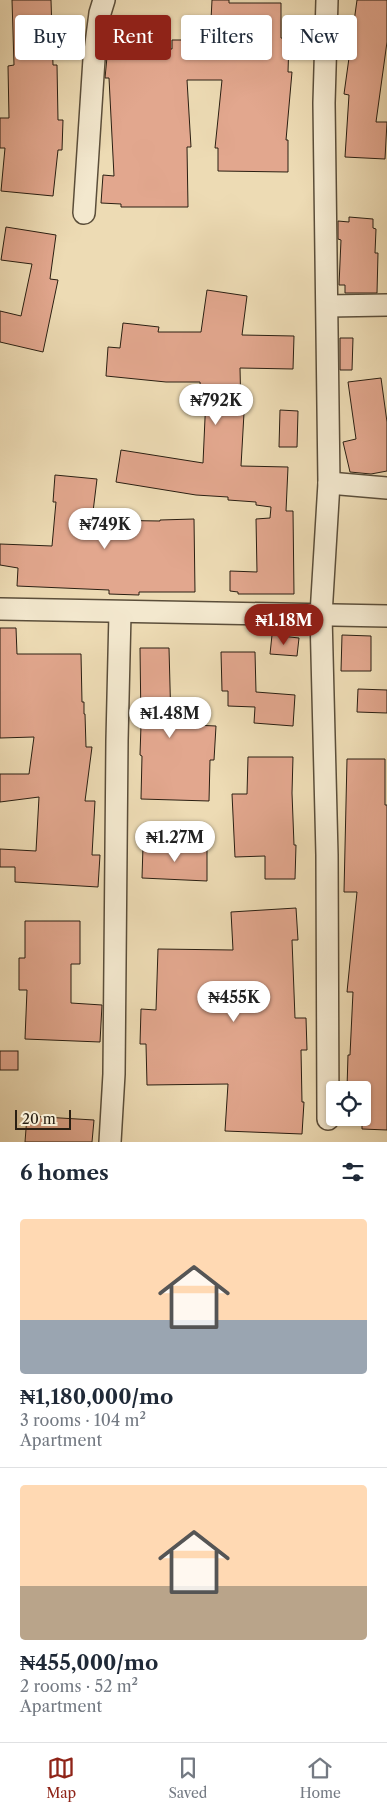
<!DOCTYPE html>
<html lang="en">
<head>
<meta charset="utf-8">
<style>
	:root { --surface:#fff; --page:#f6f6f7; --text:#1f2937; --muted:#747a83; --line:#e0e1e3; --accent:#8f2418 }
	body { margin:0; font-family:"Libre Caslon Text",serif; background:var(--page); color:var(--text); height:100vh; display:flex; flex-direction:column; font-size:19px; white-space:nowrap }
	* { box-sizing:border-box; margin:0 }
	p { font-size:16px; color:var(--muted) }
	.icon { flex:none; width:28px; height:28px; fill:none; stroke:currentColor; stroke-width:2; stroke-linecap:round; stroke-linejoin:round }
	.map { position:relative; height:1142px; overflow:hidden }
	.side { display:flex; flex-direction:column; background:var(--surface); flex:1 }
	.side>* { flex:none }
	.top-card { position:absolute; left:15px; top:15px; width:358px; height:45px; display:flex; gap:10px }
	.tools { position:absolute; left:326px; top:1081px; display:grid; gap:10px }
	.tools a { display:grid; place-items:center; width:45px; height:45px; border-radius:5px; background:var(--surface); box-shadow:0 1px 4px #0004; font-size:25px }
	.scale { position:absolute; left:15px; bottom:12px; width:56px; box-sizing:border-box; padding-left:5px; border:2px solid #2a1f12; border-top:0; font-size:14px; line-height:18px; white-space:nowrap; color:#2a1f12; -webkit-text-stroke:4px #f3e8ce; paint-order:stroke }
	.price { position:absolute; translate:-50% -42px; padding:0 11px; border-radius:18px; background:#fff; color:#222; font-size:16px; line-height:32px; filter:drop-shadow(0 1px 2px #0008) }
	.price::after { content:''; position:absolute; left:50%; top:30px; width:15px; height:11px; margin-left:-8px; background:inherit; clip-path:polygon(0 0,100% 0,50% 100%) }
	.price.active { background:var(--accent); color:#fff }
	ul { padding:0; list-style:none }
	li { display:grid; align-content:center; gap:10px; height:265px; padding:0 20px }
	li+li { border-top:1px solid var(--line) }
	li span { display:grid; place-items:center; height:155px; border-radius:5px; color:#555 }
	li>.icon { margin-inline-start:auto }
	span .icon { width:90px; height:90px; fill:#fffc; stroke-width:1 }
	li b { font-size:21px }
	h2 { display:flex; justify-content:space-between; align-items:center; height:60px; padding:0 20px; font-size:21px }
	.chip { padding:0 18px; border-radius:5px; background:var(--surface); box-shadow:0 1px 4px #0004; font-size:18px; line-height:45px }
	.chip.active { background:var(--accent); color:#fff }
	.dock { display:flex; justify-content:space-around; align-items:center; height:70px; border-top:1px solid var(--line); background:var(--surface); font-size:14px; color:var(--muted) }
	.dock a { display:grid; justify-items:center; gap:2px }
	.dock .active { color:var(--accent) }
	.map>svg:first-child { display:block }
	.building { fill:#e2a78e; stroke:#2a1f12 }
	.lines { fill:none; stroke-linecap:round; stroke-linejoin:round }
	.street-casing { stroke:#5b4e3a; stroke-width:24 }
	.street { stroke:#f3e8ce; stroke-width:21 }
</style>
</head>
<body>
<div class="map">
<svg width="387" height="1142" viewBox="0 0 387 1142">
	<rect width="100%" height="100%" fill="#eddbb4"/>
	<filter id="stains"><feTurbulence type="fractalNoise" baseFrequency=".004" numOctaves="4"/><feColorMatrix values="0 0 0 0 .2 0 0 0 0 .09 0 0 0 0 .02 0 0 0 .5 -.17"/></filter>
	<radialGradient id="worn" r=".72"><stop offset=".6" stop-color="#630" stop-opacity="0"/><stop offset="1" stop-color="#630" stop-opacity=".3"/></radialGradient>
	<g class="building">
		<path d="M12,0H51L53,65H57L58,120H63L62,150H58L53,196L1,191L5,148H0V118H9L8,66L14,65Z"/>
		<path d="M212,0H229V3H281V38L289,39L288,72H292L286,140H288V172L218,171V148H215L222,80H187L191,147H187L188,207H121V204L101,203L103,175L114,176L109,78H105L107,57H118L119,47L172,49V40H210Z"/>
		<path d="M357,0H387V42L376,122H387L385,159L345,157L349,95L344,94Z"/>
		<path d="M349,217L373,219V228L376,229L375,253H378L377,293H345V285H339L341,240L338,239V221L349,222Z"/>
		<path d="M6,227L56,235L50,279L58,280L43,352L0,342V311L21,316L32,264L1,260Z"/>
		<path d="M207,290L247,296L242,335L294,336L293,369L240,368L241,413H244L241,466L288,467L286,511H293L294,594H238V592L230,591V571L257,572L256,519L270,518L271,507L256,505V502L228,500V497L196,495L116,482L121,450L203,463L206,396L201,397L200,382H166L106,376L108,347L120,348L123,323L159,327L158,332H201Z"/>
		<path d="M340,338H353L352,370H340Z"/>
		<path d="M381,378L387,422V471L371,474L350,472L343,442L356,439L348,382Z"/>
		<path d="M280,410L298,411L297,447H279Z"/>
		<path d="M55,475L97,479L92,520L160,521V520L194,519L195,592H139V595L109,594V590L17,586L18,568L0,565V544L52,546L56,502H53Z"/>
		<path d="M0,628H16L17,654H81L82,702H84V714H85L86,747H92L85,801H95L92,855H100L98,887L15,882V867H0V849L36,851L39,797L0,802V774H29L34,737L0,738Z"/>
		<path d="M272,635L299,638L297,656L270,654Z"/>
		<path d="M342,635L371,636V671H341Z"/>
		<path d="M140,648H169L171,724L216,726L214,760H210L209,801L141,799L142,756L140,755L141,725Z"/>
		<path d="M221,652H255L256,692L295,695L293,726L254,723L255,707L228,706V691H222Z"/>
		<path d="M358,689L387,690V713L357,712Z"/>
		<path d="M248,757H293L292,793L294,845H296L295,879H265V856L235,857L232,794H247Z"/>
		<path d="M347,759H385V805H387V1130L362,1129V1089L347,1088L348,1055H350L353,992H347L357,892H344Z"/>
		<path d="M143,846L207,848V881L142,878Z"/>
		<path d="M296,908L298,940H292L295,1018H306L307,1050H301L302,1102H304L302,1134L225,1131L228,1084L147,1085L146,1044H140L141,1009L156,1010L158,949L233,950L231,912Z"/>
		<path d="M25,921H80V964H71V1003L102,1005L100,1042L25,1039L27,990H19V958H25Z"/>
		<rect x="0" y="1051" width="18" height="19"/>
		<path d="M27,1116L94,1120L92,1142H25Z"/>
	</g>
	<g class="lines">
		<g class="street-casing">
			<g id="street">
				<path d="M327,0L324,103L329,483L321,615L327,855L328,1119"/>
				<path d="M84,213L94,59L100,13L104,0"/>
				<path d="M328,306L387,305"/>
				<path d="M329,483L387,488"/>
				<path d="M0,609L387,616"/>
				<path d="M110,1142L114,1074L117,740L120,613"/>
			</g>
		</g>
		<use href="#street" class="street"/>
	</g>
	<rect width="100%" height="100%" filter="url(#stains)"/>
	<rect width="100%" height="100%" fill="url(#worn)"/>
</svg>
<div class="tools">
<a><svg class="icon" aria-label="locate" viewBox="0 0 24 24"><circle cx="12" cy="12" r="6"/><path d="M12 2v4M12 18v4M2 12h4M18 12h4"/></svg></a>
</div>
<div class="scale">20 m</div>
<b class="price" style="left:216px;top:426px">₦792K</b>
<b class="price" style="left:105px;top:550px">₦749K</b>
<b class="price active" style="left:284px;top:646px">₦1.18M</b>
<b class="price" style="left:170px;top:739px">₦1.48M</b>
<b class="price" style="left:175px;top:863px">₦1.27M</b>
<b class="price" style="left:234px;top:1023px">₦455K</b>
<div class="top-card">
<a class="chip">Buy</a>
<a class="chip active">Rent</a>
<a class="chip">Filters</a>
<a class="chip">New</a>
</div>
</div>
<section class="side">
<h2>6 homes<svg class="icon" aria-label="filters" viewBox="0 0 24 24"><path d="M4 7h16M4 17h16"/><circle cx="9" cy="7" r="2"/><circle cx="15" cy="17" r="2"/></svg></h2>
<ul>
<li><span style="background:linear-gradient(#ffd9b3 65%,#9aa5b1 0)"><svg class="icon" aria-label="home" viewBox="0 0 24 24"><path d="M3 11l9-7 9 7M6 9v11h12V9"/></svg></span><div><b>₦1,180,000/mo</b><p>3 rooms · 104 m²</p><p>Apartment</p></div></li>
<li><span style="background:linear-gradient(#ffd9b3 65%,#b9a48a 0)"><svg class="icon" aria-label="home" viewBox="0 0 24 24"><path d="M3 11l9-7 9 7M6 9v11h12V9"/></svg></span><div><b>₦455,000/mo</b><p>2 rooms · 52 m²</p><p>Apartment</p></div></li>
</ul>
</section>
<nav class="dock">
<a class="active"><svg class="icon" aria-label="map" viewBox="0 0 24 24"><path d="M3 6l6-2 6 2 6-2v14l-6 2-6-2-6 2zM9 4v14M15 6v14"/></svg>Map</a>
<a><svg class="icon" aria-label="saved" viewBox="0 0 24 24"><path d="M7 4h10v16l-5-4-5 4z"/></svg>Saved</a>
<a><svg class="icon" aria-label="home" viewBox="0 0 24 24"><path d="M3 11l9-7 9 7M6 9v11h12V9"/></svg>Home</a>
</nav>
</body>
</html>
